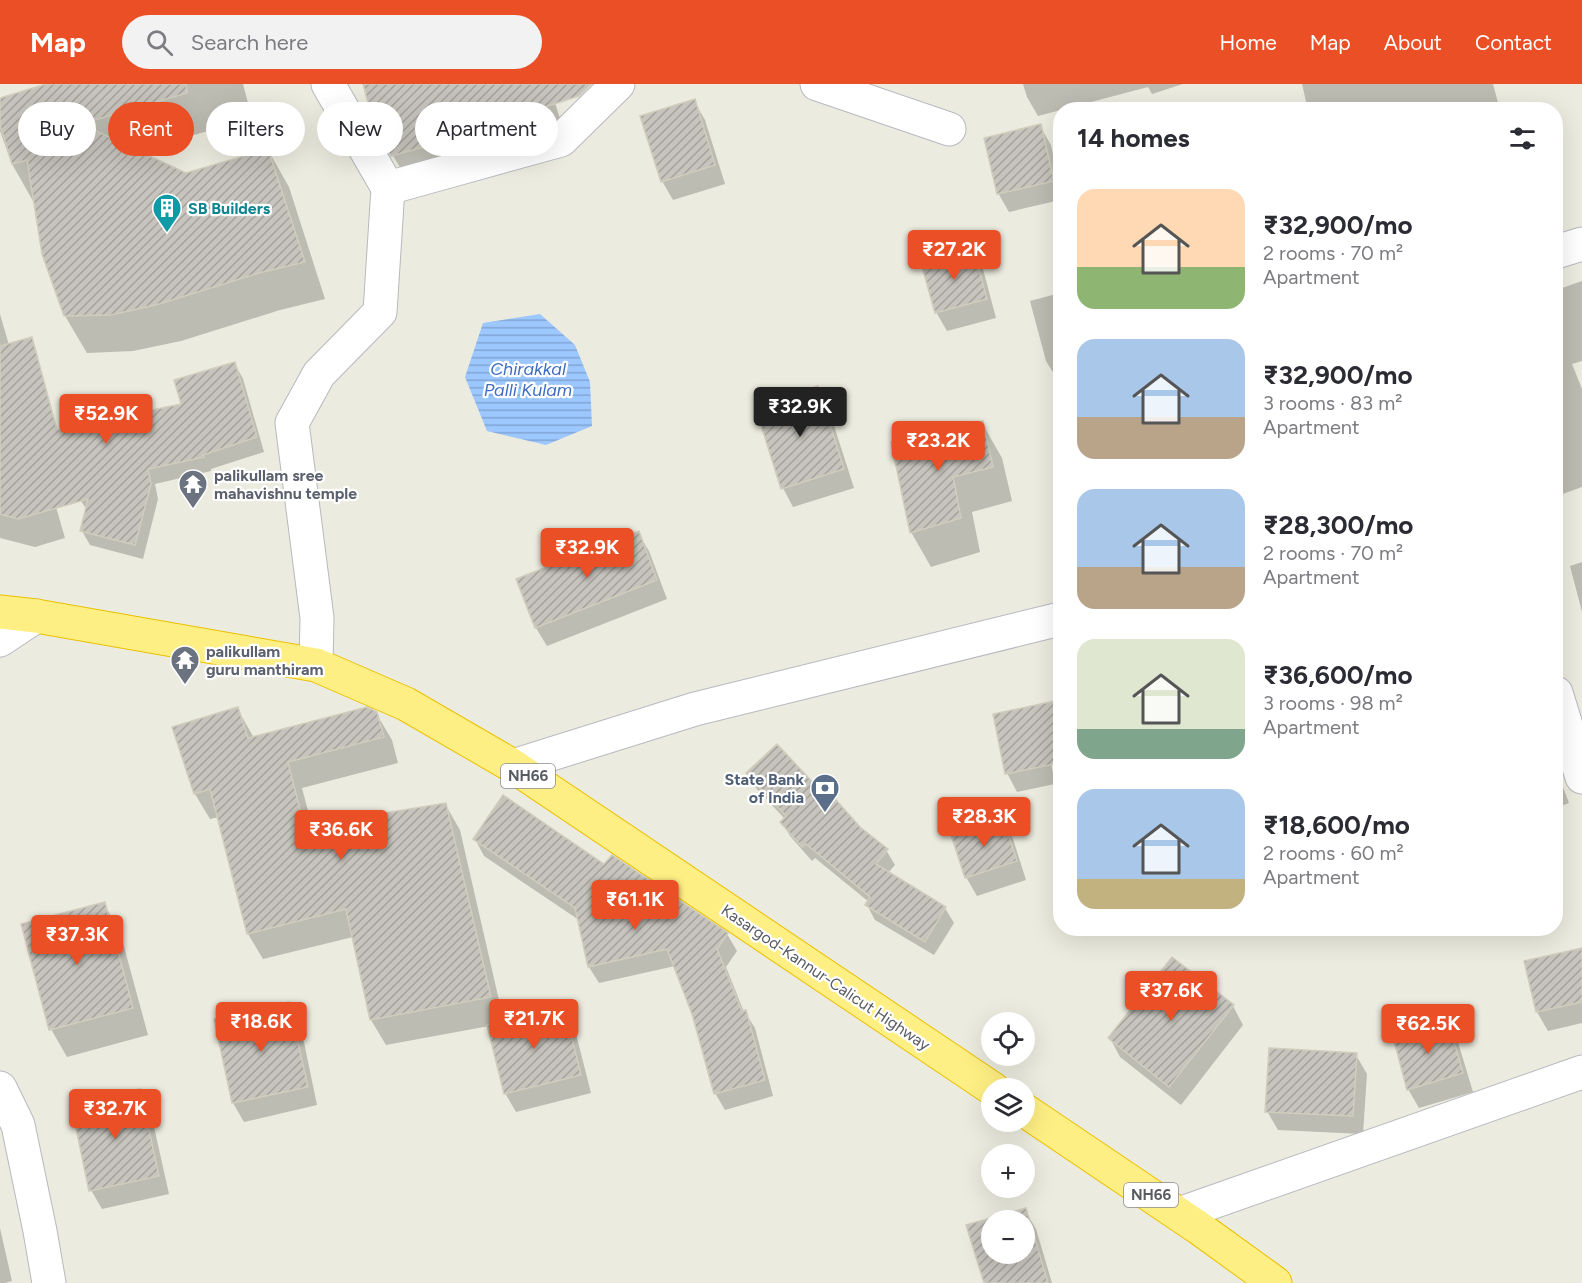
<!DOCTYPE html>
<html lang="en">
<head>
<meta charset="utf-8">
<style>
	:root { --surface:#fff; --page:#f2f2f3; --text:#2b2b33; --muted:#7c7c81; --accent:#eb4f26 }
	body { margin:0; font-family:Figtree,sans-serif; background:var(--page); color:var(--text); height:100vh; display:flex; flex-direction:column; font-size:22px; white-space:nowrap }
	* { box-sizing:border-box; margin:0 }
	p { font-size:20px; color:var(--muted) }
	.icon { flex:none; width:33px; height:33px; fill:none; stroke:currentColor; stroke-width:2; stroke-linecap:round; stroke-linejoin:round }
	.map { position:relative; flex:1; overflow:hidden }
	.sheet { position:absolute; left:1053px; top:18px; width:510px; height:834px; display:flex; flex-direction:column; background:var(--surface); border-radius:24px; box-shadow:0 6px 24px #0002 }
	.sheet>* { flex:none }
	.banner { position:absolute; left:18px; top:18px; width:570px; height:54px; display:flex; gap:12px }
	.tools { position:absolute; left:981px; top:928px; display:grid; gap:12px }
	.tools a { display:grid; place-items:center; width:54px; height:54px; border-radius:50%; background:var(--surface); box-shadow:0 6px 24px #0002; font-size:30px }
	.price { position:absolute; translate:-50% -51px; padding:0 14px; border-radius:6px; background:var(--accent); color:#fff; font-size:20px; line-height:39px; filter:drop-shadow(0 2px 3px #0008) }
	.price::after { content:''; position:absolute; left:50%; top:36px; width:18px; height:14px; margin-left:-9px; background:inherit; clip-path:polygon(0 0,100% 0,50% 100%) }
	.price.active { background:#222; color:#fff }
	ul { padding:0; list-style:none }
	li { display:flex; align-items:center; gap:18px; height:150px; padding:0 24px }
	li span { display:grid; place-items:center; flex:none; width:168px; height:120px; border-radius:18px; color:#555 }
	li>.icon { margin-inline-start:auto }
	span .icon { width:72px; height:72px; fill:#fffc; stroke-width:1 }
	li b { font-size:26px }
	h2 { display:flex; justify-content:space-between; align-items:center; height:72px; padding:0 24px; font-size:26px }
	.tag { padding:0 21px; border-radius:27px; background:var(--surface); box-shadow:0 6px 24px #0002; font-size:21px; line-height:54px }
	.tag.active { background:var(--accent); color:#fff }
	header { display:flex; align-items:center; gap:36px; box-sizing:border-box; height:84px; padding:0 30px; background:var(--accent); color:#fff }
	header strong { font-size:28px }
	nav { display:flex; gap:33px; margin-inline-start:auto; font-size:21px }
	.search { width:420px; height:54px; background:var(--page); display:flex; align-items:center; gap:15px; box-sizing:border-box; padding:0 21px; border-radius:33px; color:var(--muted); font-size:22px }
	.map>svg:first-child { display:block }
	.water { fill:url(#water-rules) }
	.shadow { fill:#0003; fill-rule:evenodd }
	.building { fill:url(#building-hatch); stroke:#d0cdbd; stroke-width:1.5; fill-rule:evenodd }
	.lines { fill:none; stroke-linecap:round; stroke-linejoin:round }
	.street-casing { stroke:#b7b9bf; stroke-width:35 }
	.highway-casing { stroke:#ebc000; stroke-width:35 }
	.street { stroke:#fff; stroke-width:33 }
	.highway { stroke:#feef84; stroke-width:33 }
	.labels { text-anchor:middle; stroke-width:4.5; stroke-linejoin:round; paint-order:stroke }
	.shield { fill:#fff; stroke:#8a8c90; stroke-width:1.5 }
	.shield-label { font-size:15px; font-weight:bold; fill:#585b61 }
	.culture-label { font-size:16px; font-weight:bold; fill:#0d838f; stroke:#fff; text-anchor:start }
	.worship-label { font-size:16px; font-weight:bold; fill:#5b616d; stroke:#fff; text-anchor:start }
	.service-label { font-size:16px; font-weight:bold; fill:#4e5e75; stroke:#fff; text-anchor:end }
	.street-label { font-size:16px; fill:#585b61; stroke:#fff }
	.water-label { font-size:18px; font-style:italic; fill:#3e6dc3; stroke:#fff }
</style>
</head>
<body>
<header>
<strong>Map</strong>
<div class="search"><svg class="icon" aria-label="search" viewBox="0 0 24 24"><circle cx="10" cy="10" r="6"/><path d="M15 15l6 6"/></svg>Search here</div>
<nav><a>Home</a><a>Map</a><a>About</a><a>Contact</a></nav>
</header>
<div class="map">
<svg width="1582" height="1199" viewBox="0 0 1582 1199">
	<defs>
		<pattern id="water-rules" width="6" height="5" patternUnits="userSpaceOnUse" patternTransform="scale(1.5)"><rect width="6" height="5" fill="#9cc7ff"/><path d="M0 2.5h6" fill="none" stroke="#82a5d2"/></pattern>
		<pattern id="building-hatch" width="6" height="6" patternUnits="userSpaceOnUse" patternTransform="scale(1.5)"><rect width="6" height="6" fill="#c6c4bc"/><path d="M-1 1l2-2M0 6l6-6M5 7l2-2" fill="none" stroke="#a4a29c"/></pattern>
	</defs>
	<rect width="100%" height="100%" fill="#ecebdf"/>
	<path class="water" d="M540,230L575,261L590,298L592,342L546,361L487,347L465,293L483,239Z"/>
	<g class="shadow">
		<path d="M51,0H243L252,34L136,68L186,91L268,66L289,103L325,215L280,226L181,257L133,267L87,269L65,232L35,117H33L12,80L0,47V15Z"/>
		<path d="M364,0H549L563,44L406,94L376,42Z"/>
		<path d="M1023,0H1183L1152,10L1148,3L1038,32L1027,13Z"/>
		<path d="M1302,0H1493L1500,26H1308Z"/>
		<path d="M694,17L705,36L725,100L673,116L662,97Z"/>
		<path d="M1040,42L1051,61L1060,102V116L1009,128L998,109Z"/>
		<path d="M973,166L983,185L996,234L947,247L936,228Z"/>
		<path d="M1582,197V277L1572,280L1582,305V403L1560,411L1562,417L1556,419V206Z"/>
		<path d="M1060,209V294L1057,295L1046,277L1030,217Z"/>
		<path d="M0,230L65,454L35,463L0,454Z"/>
		<path d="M235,280L243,295L264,368L211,385V387L155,400L158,415L143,475L90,461L82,447L87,426L81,417L183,321Z"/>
		<path d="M817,304L828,323L854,404L793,423L783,404Z"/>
		<path d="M982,339L1002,374L1012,417L972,428L980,468L931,483L911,448Z"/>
		<path d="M638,449L649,467L667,515L547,562L536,544L518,496Z"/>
		<path d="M1582,478V528L1570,482Z"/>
		<path d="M237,624L254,654L376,629L392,656L398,679L302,704L312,742L445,720L460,746L504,938L563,924L574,942L591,1009L516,1028L505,1009L489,942L386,961L371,936L353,853L263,875L248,850L219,733L210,735L195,710Z"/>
		<path d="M1044,642L1055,700L1017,708L1007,689Z"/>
		<path d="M1556,685L1569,719L1556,724Z"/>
		<path d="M748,690L819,707L886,766L895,781L888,789L945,824L954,839L934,871L875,836L867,821L869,818L815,774L812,777L790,752L782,738L785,735L756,704Z"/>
		<path d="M1002,736L1013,755L1026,796L977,812L966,793Z"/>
		<path d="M475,755L605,782L612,773L727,850L737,867L726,883L744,928H745L755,944L773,1012L725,1026L715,1009L694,930L675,882L599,899L589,883L579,836L484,772Z"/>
		<path d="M104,820L120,848L148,951L67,973L51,945Z"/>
		<path d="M1582,865V939L1548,947L1537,928L1526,879Z"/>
		<path d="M289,920L300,939L317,1021L244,1038L233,1019L216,936Z"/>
		<path d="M1233,922L1243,941L1181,1021L1120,973L1110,954Z"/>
		<path d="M1447,939L1458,958L1473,1008L1419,1024L1408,1005Z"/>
		<path d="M1356,971L1367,990L1363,1050L1278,1046L1267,1027Z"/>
		<path d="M139,1007L150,1025L169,1110L102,1125L91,1106Z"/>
		<path d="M1025,1126L1036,1145L1052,1199H985L968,1142ZM992,1137H1024V1170H992Z"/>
		<path d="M0,1144L12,1197L5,1199H0Z"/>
	</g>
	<g class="building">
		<path d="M46,0H186L187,9L81,40L186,89L268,65L305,178L259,189L159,220L111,231L64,232L42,170L27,76L12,80L0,41V14Z"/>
		<path d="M363,0H591L579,12L463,49V52L391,72L374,42Z"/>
		<path d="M695,15L715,81L661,98L640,32Z"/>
		<path d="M1041,40L1054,97L997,110L984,54Z"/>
		<path d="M973,164L987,215L935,229L921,179Z"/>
		<path d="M32,253L57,346L181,320L174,296L235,278L257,353L203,371L204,373L148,385L151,400L135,461L80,447L88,415L18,435L0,430V262Z"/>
		<path d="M818,302L844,385L781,405L755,322Z"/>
		<path d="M983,337L993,383L953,393L961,434L910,449L891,358Z"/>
		<path d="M639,447L657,496L535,544L516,495Z"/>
		<path d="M1060,616V679L1005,690L993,630Z"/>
		<path d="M238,623L248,654L367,623L377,628L384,653L288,678L304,742L446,719L491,913L370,936L346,825L247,850L210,705L194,710L172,643Z"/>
		<path d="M777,660L819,705L823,701L860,743L888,765L876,780L946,823L925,858L865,821L870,813L806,760L802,763L780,738L786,732L746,689Z"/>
		<path d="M503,711L604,780L612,771L728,849L717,865L742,927L746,926L765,996L714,1010L692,930L667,865L588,883L575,824L473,755Z"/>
		<path d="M1003,735L1017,777L965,794L951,751Z"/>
		<path d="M105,818L133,924L49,946L21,840Z"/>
		<path d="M1582,864V918L1536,928L1524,877Z"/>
		<path d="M1172,873L1234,921L1169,1003L1108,954Z"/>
		<path d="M289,918L308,1003L232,1019L214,935Z"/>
		<path d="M564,922L581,991L504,1010L487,941Z"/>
		<path d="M1448,937L1463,989L1407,1006L1393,953Z"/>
		<path d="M1269,964L1357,969L1353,1032L1265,1028Z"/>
		<path d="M140,1005L159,1092L89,1107L71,1020Z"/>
		<path d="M1026,1124L1048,1199H984L966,1141ZM992,1137H1024V1170H992Z"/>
	</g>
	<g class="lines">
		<g class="street-casing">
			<g id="street">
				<path d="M817,0L949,45"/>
				<path d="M388,104L561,56L618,0"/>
				<path d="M1556,168L1582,160"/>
				<path d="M0,556L36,532"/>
				<path d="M316,581L317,534L292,339L319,290L380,228L388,104L328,0"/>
				<path d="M1556,609L1582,693"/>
				<path d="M513,682L695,625L1060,535"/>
				<path d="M0,1004L18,1041L40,1147L49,1199"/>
				<path d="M1179,1130L1582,988"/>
			</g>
		</g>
		<g class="highway-casing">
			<g id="highway">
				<path d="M0,528L36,532L316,581L406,620L513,682L993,1005"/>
				<path d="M1024,1026L1199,1144L1275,1199"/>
			</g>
		</g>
		<use href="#street" class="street"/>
		<use href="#highway" class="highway"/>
	</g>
	<defs>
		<g id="building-pin" transform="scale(1.5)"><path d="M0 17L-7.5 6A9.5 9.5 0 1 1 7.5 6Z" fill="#0f9aa8" stroke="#fff"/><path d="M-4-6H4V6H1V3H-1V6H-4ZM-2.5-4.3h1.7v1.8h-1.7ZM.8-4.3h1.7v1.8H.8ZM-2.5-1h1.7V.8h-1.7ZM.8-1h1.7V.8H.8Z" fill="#fff"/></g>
		<g id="temple-pin" transform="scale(1.5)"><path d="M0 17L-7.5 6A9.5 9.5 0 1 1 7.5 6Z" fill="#6b7280" stroke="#fff"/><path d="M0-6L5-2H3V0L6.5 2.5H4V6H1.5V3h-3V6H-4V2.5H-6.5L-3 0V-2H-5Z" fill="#fff"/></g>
		<g id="bank-pin" transform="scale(1.5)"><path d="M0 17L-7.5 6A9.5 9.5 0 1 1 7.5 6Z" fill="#5c6f8a" stroke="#fff"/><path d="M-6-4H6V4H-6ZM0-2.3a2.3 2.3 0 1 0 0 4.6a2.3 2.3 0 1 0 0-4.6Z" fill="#fff"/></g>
	</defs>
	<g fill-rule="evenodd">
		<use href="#building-pin" x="167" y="124"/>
		<use href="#temple-pin" x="193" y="400"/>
		<use href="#temple-pin" x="185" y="576"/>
		<use href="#bank-pin" x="825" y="704"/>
	</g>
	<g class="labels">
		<g class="shield">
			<rect x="501" y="680" width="54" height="24" rx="4.5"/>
			<rect x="1124" y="1099" width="54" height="24" rx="4.5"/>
		</g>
		<g class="shield-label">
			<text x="528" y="697">NH66</text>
			<text x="1151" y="1116">NH66</text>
		</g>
		<g class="culture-label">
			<text x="188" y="130">SB Builders</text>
		</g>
		<g class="worship-label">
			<text x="214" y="397">palikullam sree<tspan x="214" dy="18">mahavishnu temple</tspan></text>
			<text x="206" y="573">palikullam<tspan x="206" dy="18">guru manthiram</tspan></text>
		</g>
		<g class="service-label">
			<text x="804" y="701">State Bank<tspan x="804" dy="18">of India</tspan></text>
		</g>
		<g class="street-label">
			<text transform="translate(826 893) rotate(34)" y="6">Kasargod-Kannur-Calicut Highway</text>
		</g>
		<g class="water-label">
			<text x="528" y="291">Chirakkal<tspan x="528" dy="21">Palli Kulam</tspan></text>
		</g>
	</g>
</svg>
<div class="tools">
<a><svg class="icon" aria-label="locate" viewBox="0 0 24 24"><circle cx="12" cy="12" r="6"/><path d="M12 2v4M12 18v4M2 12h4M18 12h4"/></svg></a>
<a><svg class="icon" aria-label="layers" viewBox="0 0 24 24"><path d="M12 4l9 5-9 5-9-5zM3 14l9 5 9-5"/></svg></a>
<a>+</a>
<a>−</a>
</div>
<b class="price" style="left:954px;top:197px">₹27.2K</b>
<b class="price active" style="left:800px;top:354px">₹32.9K</b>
<b class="price" style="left:106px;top:361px">₹52.9K</b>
<b class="price" style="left:938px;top:388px">₹23.2K</b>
<b class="price" style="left:587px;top:495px">₹32.9K</b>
<b class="price" style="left:984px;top:764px">₹28.3K</b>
<b class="price" style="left:341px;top:777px">₹36.6K</b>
<b class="price" style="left:635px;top:847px">₹61.1K</b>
<b class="price" style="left:77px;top:882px">₹37.3K</b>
<b class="price" style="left:1171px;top:938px">₹37.6K</b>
<b class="price" style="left:534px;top:966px">₹21.7K</b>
<b class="price" style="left:261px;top:969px">₹18.6K</b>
<b class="price" style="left:1428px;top:971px">₹62.5K</b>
<b class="price" style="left:115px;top:1056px">₹32.7K</b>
<div class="banner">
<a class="tag">Buy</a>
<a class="tag active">Rent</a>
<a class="tag">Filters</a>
<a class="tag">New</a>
<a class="tag">Apartment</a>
</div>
<section class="sheet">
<h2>14 homes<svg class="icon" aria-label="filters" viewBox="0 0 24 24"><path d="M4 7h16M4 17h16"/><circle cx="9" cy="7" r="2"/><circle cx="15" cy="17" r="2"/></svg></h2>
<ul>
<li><span style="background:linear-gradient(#ffd9b3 65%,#8fb573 0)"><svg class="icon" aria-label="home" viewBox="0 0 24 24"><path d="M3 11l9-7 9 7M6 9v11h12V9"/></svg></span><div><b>₹32,900/mo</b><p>2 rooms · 70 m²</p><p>Apartment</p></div></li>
<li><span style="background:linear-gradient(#a9c7e8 65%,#b9a48a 0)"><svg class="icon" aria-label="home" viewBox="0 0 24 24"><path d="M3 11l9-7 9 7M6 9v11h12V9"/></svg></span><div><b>₹32,900/mo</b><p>3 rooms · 83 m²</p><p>Apartment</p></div></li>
<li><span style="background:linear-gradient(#a9c7e8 65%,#b9a48a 0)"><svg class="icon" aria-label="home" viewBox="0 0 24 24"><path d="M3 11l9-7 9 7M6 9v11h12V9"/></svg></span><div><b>₹28,300/mo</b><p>2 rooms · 70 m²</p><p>Apartment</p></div></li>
<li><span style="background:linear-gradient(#dfe7d0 75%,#7fa58c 0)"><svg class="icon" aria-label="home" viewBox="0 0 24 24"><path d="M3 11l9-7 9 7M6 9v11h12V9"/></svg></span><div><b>₹36,600/mo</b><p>3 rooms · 98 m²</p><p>Apartment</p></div></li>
<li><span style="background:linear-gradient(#a9c7e8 75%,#c2b280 0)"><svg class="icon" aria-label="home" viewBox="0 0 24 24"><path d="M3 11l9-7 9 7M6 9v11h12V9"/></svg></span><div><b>₹18,600/mo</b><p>2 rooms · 60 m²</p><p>Apartment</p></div></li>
</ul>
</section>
</div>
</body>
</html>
